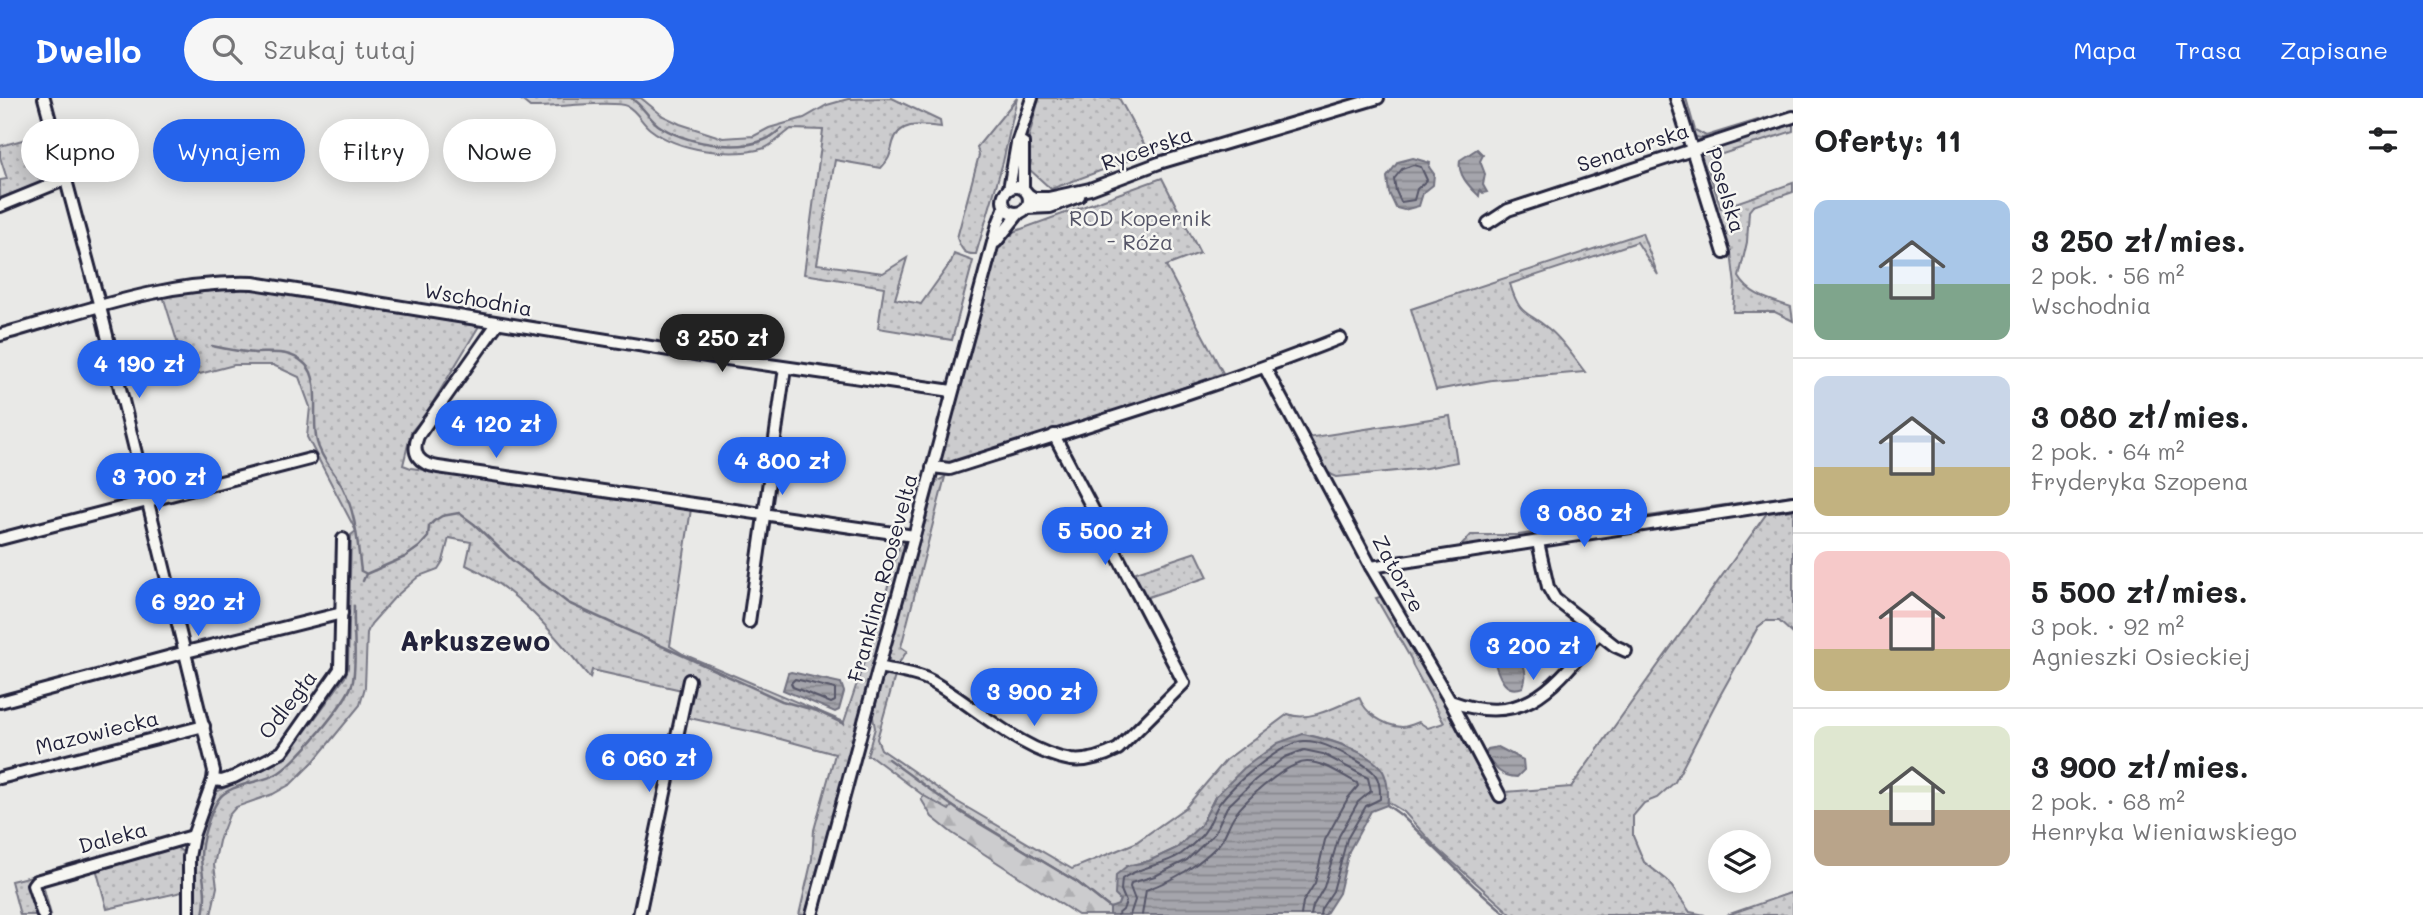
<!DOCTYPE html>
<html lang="pl">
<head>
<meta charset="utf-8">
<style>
	:root { --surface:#fff; --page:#f6f6f6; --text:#202124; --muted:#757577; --line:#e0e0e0; --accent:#2563eb }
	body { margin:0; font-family:Mali,sans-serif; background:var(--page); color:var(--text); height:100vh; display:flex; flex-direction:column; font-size:26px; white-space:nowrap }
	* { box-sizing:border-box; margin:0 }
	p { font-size:23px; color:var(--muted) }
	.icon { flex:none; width:38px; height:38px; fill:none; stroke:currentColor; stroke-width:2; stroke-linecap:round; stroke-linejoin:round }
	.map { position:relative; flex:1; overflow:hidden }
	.panel { display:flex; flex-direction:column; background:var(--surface); width:630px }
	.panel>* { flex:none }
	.hud { position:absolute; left:21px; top:21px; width:665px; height:63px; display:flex; gap:14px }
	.tools { position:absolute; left:1708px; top:732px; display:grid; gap:14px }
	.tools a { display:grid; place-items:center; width:63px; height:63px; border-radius:50%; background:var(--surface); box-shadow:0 4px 18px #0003; font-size:35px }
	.price { position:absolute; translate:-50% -60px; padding:0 16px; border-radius:24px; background:var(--accent); color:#fff; font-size:23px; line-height:46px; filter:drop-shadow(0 2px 4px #0008) }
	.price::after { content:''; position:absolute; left:50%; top:42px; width:21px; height:16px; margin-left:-10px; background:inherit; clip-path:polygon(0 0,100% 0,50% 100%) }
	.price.active { background:#222; color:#fff }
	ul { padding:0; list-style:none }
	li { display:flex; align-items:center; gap:21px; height:175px; padding:0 21px }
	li+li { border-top:2px solid var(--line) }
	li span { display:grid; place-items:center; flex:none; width:196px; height:140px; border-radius:14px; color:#555 }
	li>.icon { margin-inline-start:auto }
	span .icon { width:84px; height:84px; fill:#fffc; stroke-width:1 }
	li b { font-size:30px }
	h2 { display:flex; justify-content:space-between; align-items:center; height:84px; padding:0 21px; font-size:30px }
	.chip { padding:0 24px; border-radius:32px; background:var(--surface); box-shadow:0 4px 18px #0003; font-size:24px; line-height:63px }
	.chip.active { background:var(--accent); color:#fff }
	header { display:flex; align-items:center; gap:42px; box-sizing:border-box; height:98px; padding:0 35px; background:var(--accent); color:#fff }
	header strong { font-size:33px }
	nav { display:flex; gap:38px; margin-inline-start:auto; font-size:24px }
	.search { width:490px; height:63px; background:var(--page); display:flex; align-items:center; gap:18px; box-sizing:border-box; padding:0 24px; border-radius:38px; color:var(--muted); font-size:26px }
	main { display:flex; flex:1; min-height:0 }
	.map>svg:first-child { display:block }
	.green { fill:url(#green-dots); stroke:#777784; stroke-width:2 }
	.forest { fill:url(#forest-firs); stroke:#777784; stroke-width:2 }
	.water { fill:url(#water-rules); stroke:#71717f; stroke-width:2 }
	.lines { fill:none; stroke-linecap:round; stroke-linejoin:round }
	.shore { stroke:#565668; stroke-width:2 }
	.stream { stroke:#71717f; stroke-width:2.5 }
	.minor-casing { stroke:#22223b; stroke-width:16 }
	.minor { stroke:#f6f6f2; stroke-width:10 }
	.labels { text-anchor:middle; stroke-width:5; stroke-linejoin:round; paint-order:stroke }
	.street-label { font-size:21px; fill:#22223b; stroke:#f6f6f2 }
	.park-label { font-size:21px; fill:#555567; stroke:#f6f6f2 }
	.district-label { font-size:28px; font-weight:bold; fill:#22223b; stroke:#f6f6f2 }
</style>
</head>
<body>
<header>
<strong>Dwello</strong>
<div class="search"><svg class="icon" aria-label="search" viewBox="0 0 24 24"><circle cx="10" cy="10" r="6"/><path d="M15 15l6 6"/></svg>Szukaj tutaj</div>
<nav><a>Mapa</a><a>Trasa</a><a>Zapisane</a></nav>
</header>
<main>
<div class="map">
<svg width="1793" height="817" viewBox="0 0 1793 817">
	<defs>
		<pattern id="green-dots" width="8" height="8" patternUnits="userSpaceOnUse" patternTransform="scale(1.75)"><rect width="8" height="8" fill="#ccccce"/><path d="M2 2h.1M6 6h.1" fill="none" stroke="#afafb2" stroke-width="1.8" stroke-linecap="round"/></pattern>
		<pattern id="forest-firs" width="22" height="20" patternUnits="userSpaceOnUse" patternTransform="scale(1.75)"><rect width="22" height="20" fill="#ccccce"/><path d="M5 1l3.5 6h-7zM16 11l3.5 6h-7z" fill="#afafb2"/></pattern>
		<pattern id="water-rules" width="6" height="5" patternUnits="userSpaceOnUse" patternTransform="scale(1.75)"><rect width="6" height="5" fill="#a5a5ac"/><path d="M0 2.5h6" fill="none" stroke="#86868d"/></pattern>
	</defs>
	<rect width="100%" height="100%" fill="#e9e9e7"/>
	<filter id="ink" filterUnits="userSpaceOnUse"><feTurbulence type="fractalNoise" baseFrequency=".0143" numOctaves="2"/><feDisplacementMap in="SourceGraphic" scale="14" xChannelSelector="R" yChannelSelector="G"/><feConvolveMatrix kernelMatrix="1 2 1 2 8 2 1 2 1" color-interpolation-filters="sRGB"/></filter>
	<g filter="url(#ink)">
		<g class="green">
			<path d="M519,0H641L663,18L680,26L723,40L754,38L769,30L804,20L827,7L848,1L892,0L940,23L941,29C923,27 899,22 893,45C890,57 890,61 881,70L835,62L817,166L883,175L907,160L895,201L921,206L951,164L954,156L973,163L952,242L878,230L884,189L804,176L823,32L791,31C783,37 774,46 765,50C732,60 678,53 650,31C642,25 637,13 627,8C614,2 549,10 530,9Z"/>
			<path d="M1017,0L1003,64L976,156C964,157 961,151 957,140L979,57L977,49Z"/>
			<path d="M1039,0H1119L1149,55L1051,91L1029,71L1031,64L1023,62Z"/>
			<path d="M1680,0H1686L1695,32L1706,38L1764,20V24C1747,29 1708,48 1693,37Z"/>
			<path d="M1793,26V33L1713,59L1707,68L1721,110L1793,85V94L1753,108L1749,113L1747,144L1739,179C1750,198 1771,202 1791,209L1793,223L1775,214H1733L1735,187L1731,155H1728L1699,60L1702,55Z"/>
			<path d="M45,36L55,74L51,81L0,100V82L7,81L0,59V48Z"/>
			<path d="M1162,80L1200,155L1166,168L1223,275L1155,300L973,359L948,367L940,362L995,155L1005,133L1012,137L1013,134Z"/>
			<path d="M1642,135L1658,177L1637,144L1510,186C1520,219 1526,212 1549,231C1563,242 1574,260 1585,274L1492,282L1436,292L1411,211Z"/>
			<path d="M245,190L479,228L426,316L411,334L403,367L411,370L691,411L670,548L683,556L844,624L881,513L900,444L906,449L805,817H799L812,761L814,732L835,656L762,636L685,619L695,581L685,578L682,592L592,572L590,580C555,537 517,490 466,467L471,444L449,440L443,463L438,471L419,478L394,500L371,526L367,535L365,589L360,607L314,663L291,686L273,696L236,709L229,717L219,743L214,767L217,789L211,817H195V749L214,695L280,663L291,653L345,579L348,570L351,437L356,433L307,339L310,309L299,279L273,267H234L188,279L163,198Z"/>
			<path d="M1450,318L1457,364L1426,370L1337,379C1321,374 1315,354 1307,340Z"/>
			<path d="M945,379L901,549L907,553L897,568L891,566L888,559L936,384Z"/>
			<path d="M1793,397V400L1384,463L1379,461L1460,449L1471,437H1518Z"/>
			<path d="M1793,412V536L1779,523H1766L1758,529L1718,601L1675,684L1657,700L1644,705L1633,718V738L1644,764L1667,782L1690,814L1705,817H1512L1437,750L1404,714L1388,704C1387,695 1388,683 1383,676C1368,651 1329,641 1303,636L1215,699L1201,727L1177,750L1149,763L1127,768L1118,808L1110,810L1077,784L952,708L949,713L924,698L871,658H867L875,630L872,614L882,581L887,577L895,578L877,641L881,651L956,703L1072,771L1135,745L1186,709L1226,662L1288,616C1309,625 1339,607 1359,599C1365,615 1384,628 1402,629C1407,629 1414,626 1419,624L1428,630L1444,625L1413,568L1411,561L1376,500L1383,498L1452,617L1493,695L1571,689L1767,415Z"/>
			<path d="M1196,454L1208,479L1145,500L1133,475Z"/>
			<path d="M175,748L184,755L182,794L107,811L96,770Z"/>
			<path d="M40,776L51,817H20L11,783Z"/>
			<path d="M1790,795L1793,799V817H1727Z"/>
		</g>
		<path class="forest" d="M924,698L949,712L952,708L1077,784L1110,810V817H1078L952,735L932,719L921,701Z"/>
		<g class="water">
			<path d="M1477,51L1483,57L1480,63L1485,76L1483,87L1487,94L1483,95L1480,92L1479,98C1470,89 1457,77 1460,62Z"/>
			<path d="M1413,60L1430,65L1429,69L1434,76L1433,87L1423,95L1419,108L1404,112L1396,110L1389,95L1387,79L1398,64Z"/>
			<path d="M1507,554C1523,556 1529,574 1523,589C1506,596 1500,581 1495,566L1499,558Z"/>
			<path d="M791,574L841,585L844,594L839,612L835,614L783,592L788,575Z"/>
			<path d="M1303,636C1326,641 1363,651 1380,669C1388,678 1389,696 1387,707L1371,713L1349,753L1339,795L1325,817H1110V810L1118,807L1120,802L1115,797L1116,777L1127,768L1149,763L1177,750L1201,727L1215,699L1244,670L1278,645Z"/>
			<path d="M1498,649L1523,662L1524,672L1517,679C1500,678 1495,670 1485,657L1488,651Z"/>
		</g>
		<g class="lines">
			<g class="shore">
				<path d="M1413,67L1421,69L1427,82L1417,91L1414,102L1401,104L1396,93L1394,81L1402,71Z"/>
				<path d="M795,581L835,591V603L831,605L793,589L791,585Z"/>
				<path d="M1117,817L1123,812L1126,804L1121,792L1122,781C1139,768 1163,768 1181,756C1189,750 1202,739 1207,730C1212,722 1214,713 1219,706C1232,687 1281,645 1304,643C1320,642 1340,654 1354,661C1374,672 1381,677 1380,701L1366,708L1347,741L1333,793L1321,811L1320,817"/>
				<path d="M1130,817L1135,802L1130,789L1131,785L1155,778L1187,762L1214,736L1227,709L1255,682L1285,659L1304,652L1323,656L1368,680L1371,693L1358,704L1339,738L1324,789L1313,808L1311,817"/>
				<path d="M1142,817L1146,792C1175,781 1197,769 1219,746C1226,738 1228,727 1234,718C1245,702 1287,664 1307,664C1324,664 1342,677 1357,685L1358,688L1348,700L1325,742L1315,785L1303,804L1301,817"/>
			</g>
			<g class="stream">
				<path d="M550,0H560"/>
				<path d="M631,0C642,7 648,19 658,27C684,45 735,54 764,42C771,40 777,34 782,30"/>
				<path d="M212,248C226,251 241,254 255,255C273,255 290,252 305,266C322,281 311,322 317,344C321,361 335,374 343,390C357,419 357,443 361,473L365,475"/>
				<path d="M363,483L366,476L405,459L419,449L428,439L429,428L434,423L442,418L459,415L474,426L512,462L568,505L782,603L817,613L844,626"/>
				<path d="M888,661L962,715L1077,784L1110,810"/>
				<path d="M1387,707L1401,717L1474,788L1507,817"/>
				<path d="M203,817C208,794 202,781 201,759C201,742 209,717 218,702C228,686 259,685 275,677C292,670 350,601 353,583C357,560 353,532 354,508"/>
			</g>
			<g class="minor-casing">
				<g id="minor">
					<path d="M44,0L100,209L214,673L213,682L193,738L189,759V817"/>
					<path d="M1676,0L1724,155"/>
					<path d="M1023,45V90"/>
					<circle cx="1016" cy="102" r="13"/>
					<path d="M1009,91L1017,45L1032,0"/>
					<path d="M1029,97L1034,100H1049L1090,91L1159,65L1378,0"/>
					<path d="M0,108L66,81"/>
					<path d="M1027,110L1050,109L1079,98"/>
					<path d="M1488,125L1508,112L1793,19"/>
					<path d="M996,144L1019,115"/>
					<path d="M497,226L418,338C411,356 419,366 438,369L914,438"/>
					<path d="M0,237C82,214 167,182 253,185L713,259L952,293"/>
					<path d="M1265,270L1371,469L1450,603L1500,698"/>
					<path d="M932,369L950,371C1081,329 1212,291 1340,240"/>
					<path d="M0,441L310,361"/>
					<path d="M1538,444L1548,489L1555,501L1615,548L1626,553"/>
					<path d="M1371,469L1793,404"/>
					<path d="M749,524L785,270"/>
					<path d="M879,569C895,573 917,575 931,583C974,607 1021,654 1071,662C1087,664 1104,658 1118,651L1184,585L1054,337"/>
					<path d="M1450,603C1526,631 1555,587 1599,535"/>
					<path d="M0,604L186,554L342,515"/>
					<path d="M0,680L204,628"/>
					<path d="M213,682L222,683L234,679L282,654L340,571L343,441"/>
					<path d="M43,817L33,787L36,783L193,738"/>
					<path d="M639,817L689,582"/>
					<path d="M812,817L998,126L1004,111"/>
				</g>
			</g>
			<use href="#minor" class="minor"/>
		</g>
	</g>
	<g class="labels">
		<g class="street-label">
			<text transform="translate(1633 50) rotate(-18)" y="7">Senatorska</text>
			<text transform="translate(1147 51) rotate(-19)" y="7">Rycerska</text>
			<text transform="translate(1725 92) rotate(73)" y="7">Poselska</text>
			<text transform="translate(478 202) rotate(10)" y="7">Wschodnia</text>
			<text transform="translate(1398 476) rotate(61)" y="7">Zatorze</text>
			<text transform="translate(883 480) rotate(-75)" y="7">Franklina Roosevelta</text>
			<text transform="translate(288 607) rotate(-52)" y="7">Odległa</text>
			<text transform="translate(97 635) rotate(-14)" y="7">Mazowiecka</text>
			<text transform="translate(113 740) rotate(-15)" y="7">Daleka</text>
		</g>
		<g class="park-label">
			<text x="1140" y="128">ROD Kopernik<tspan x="1140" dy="24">- Róża</tspan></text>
		</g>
		<g class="district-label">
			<text x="475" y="553">Arkuszewo</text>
		</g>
	</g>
</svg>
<div class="tools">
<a><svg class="icon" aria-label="layers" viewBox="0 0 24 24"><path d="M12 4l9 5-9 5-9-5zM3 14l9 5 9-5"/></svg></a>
</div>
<b class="price active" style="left:722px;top:276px">3 250 zł</b>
<b class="price" style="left:139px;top:302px">4 190 zł</b>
<b class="price" style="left:496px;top:362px">4 120 zł</b>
<b class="price" style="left:782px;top:399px">4 800 zł</b>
<b class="price" style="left:159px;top:415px">3 700 zł</b>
<b class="price" style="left:1584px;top:451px">3 080 zł</b>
<b class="price" style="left:1105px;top:469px">5 500 zł</b>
<b class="price" style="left:198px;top:540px">6 920 zł</b>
<b class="price" style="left:1533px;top:584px">3 200 zł</b>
<b class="price" style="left:1034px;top:630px">3 900 zł</b>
<b class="price" style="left:649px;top:696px">6 060 zł</b>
<div class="hud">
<a class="chip">Kupno</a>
<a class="chip active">Wynajem</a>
<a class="chip">Filtry</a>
<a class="chip">Nowe</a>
</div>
</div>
<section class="panel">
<h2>Oferty: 11<svg class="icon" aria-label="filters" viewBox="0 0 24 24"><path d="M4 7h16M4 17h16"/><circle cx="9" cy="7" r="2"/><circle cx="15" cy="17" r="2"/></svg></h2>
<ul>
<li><span style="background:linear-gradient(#a9c7e8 60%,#7fa58c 0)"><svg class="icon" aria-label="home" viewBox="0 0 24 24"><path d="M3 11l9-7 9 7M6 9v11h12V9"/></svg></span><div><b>3 250 zł/mies.</b><p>2 pok. · 56 m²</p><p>Wschodnia</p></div></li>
<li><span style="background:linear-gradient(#c9d6e8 65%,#c2b280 0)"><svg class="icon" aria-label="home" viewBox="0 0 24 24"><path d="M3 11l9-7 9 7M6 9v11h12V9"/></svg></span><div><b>3 080 zł/mies.</b><p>2 pok. · 64 m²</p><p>Fryderyka Szopena</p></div></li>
<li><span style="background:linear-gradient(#f6c9c9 70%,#c2b280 0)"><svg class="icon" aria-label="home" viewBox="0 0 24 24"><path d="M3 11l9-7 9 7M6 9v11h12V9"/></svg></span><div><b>5 500 zł/mies.</b><p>3 pok. · 92 m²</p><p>Agnieszki Osieckiej</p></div></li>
<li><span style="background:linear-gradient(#dfe7d0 60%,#b9a48a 0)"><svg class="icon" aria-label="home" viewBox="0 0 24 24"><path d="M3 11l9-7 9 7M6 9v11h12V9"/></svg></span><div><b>3 900 zł/mies.</b><p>2 pok. · 68 m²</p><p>Henryka Wieniawskiego</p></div></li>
</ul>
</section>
</main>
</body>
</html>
